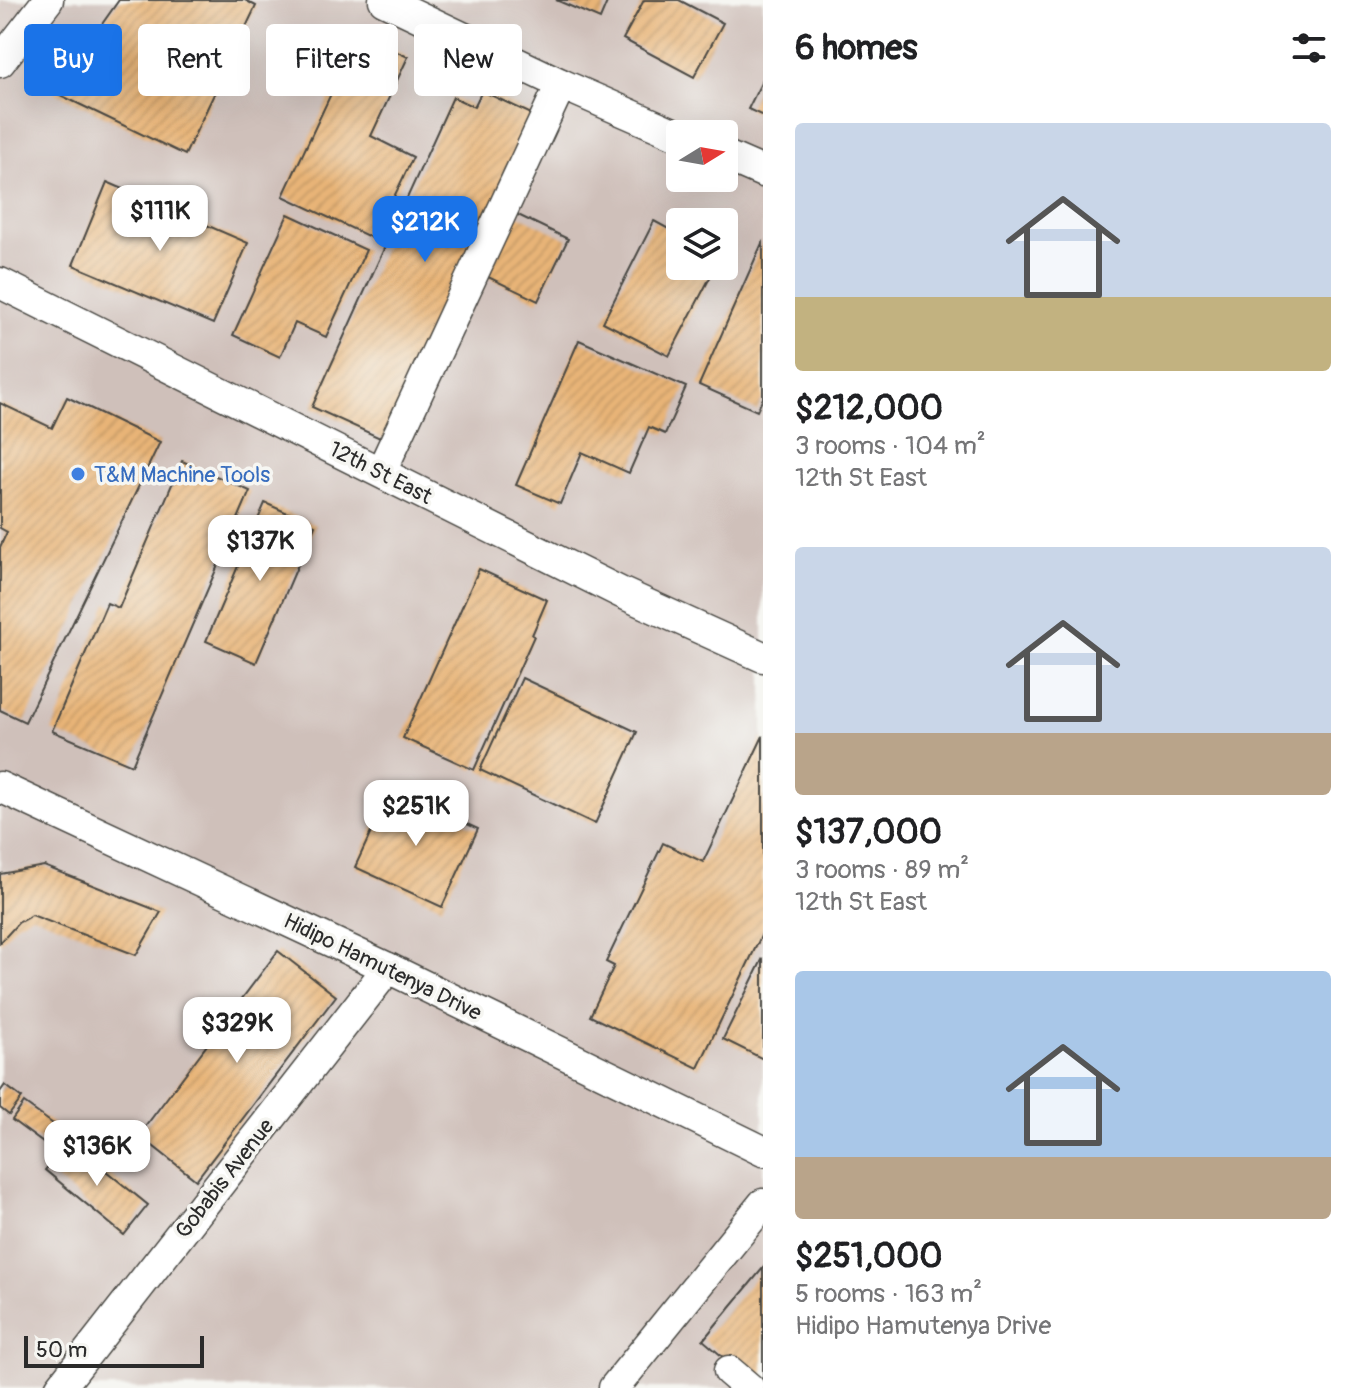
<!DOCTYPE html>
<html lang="en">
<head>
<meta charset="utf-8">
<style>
	:root { --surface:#fff; --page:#f6f6f6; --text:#202124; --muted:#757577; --accent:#1a73e8 }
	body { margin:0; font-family:Pangolin,sans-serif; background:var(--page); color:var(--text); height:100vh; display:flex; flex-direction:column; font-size:30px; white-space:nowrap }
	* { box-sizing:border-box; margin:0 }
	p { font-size:26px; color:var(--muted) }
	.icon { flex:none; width:44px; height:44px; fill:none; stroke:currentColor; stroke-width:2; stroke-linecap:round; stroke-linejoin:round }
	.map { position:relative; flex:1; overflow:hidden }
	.drawer { display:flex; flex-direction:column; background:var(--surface); width:600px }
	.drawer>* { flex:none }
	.hud { position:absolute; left:24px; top:24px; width:618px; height:72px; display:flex; gap:16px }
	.needle { width:52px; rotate:79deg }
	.controls { position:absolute; left:666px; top:120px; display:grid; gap:16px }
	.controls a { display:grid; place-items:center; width:72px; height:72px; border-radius:8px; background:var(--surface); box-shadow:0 8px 32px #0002; font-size:40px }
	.scale { position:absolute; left:24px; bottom:20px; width:180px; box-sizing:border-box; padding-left:8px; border:4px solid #2b2b2b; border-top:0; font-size:22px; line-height:28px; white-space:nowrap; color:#2b2b2b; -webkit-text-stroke:6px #f6f6f2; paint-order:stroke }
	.price { position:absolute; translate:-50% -68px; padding:0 18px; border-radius:16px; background:#fff; color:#222; font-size:26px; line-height:52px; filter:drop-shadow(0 2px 4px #0008) }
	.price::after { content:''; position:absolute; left:50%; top:48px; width:24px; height:18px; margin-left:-12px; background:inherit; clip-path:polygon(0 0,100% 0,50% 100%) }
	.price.current { background:var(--accent); color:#fff }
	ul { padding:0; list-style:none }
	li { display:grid; align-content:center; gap:16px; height:424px; padding:0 32px }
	li span { display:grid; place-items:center; height:248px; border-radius:8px; color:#555 }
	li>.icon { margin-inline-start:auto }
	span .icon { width:144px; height:144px; fill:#fffc; stroke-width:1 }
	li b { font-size:34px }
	h2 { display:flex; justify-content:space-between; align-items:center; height:96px; padding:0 32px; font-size:34px }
	.chip { padding:0 28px; border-radius:8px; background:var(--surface); box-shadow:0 8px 32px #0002; font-size:28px; line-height:72px }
	.chip.current { background:var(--accent); color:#fff }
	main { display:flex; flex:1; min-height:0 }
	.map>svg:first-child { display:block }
	.industrial { fill:#cfc0ba; fill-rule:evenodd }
	.building { fill:url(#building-hatch) }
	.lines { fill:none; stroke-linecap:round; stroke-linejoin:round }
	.minor-casing { stroke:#484742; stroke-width:33 }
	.minor { stroke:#fff; stroke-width:30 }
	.shop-dot { fill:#3f7fe0; stroke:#f6f6f2; stroke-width:3 }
	.labels { text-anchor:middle; stroke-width:7; stroke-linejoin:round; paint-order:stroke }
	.street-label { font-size:22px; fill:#2b2b2b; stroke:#f6f6f2 }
	.shop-label { font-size:22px; fill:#366cbe; stroke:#f6f6f2; text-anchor:start }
</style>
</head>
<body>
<main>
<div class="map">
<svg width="763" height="1388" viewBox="0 0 763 1388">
	<defs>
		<pattern id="building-hatch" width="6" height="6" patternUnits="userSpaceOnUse" patternTransform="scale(2)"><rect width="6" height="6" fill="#e8b477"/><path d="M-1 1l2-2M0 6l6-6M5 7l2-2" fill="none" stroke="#c79b67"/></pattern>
	</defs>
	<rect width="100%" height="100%" fill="#f6f6f2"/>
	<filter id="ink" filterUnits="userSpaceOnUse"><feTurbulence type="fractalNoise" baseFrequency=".0125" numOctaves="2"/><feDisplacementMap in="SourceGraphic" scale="16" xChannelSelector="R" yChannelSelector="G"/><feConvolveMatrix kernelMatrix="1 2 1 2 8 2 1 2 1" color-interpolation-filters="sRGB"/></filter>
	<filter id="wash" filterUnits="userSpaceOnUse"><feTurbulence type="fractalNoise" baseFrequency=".006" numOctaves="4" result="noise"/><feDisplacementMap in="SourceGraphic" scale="32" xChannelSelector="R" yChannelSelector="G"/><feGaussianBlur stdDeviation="1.8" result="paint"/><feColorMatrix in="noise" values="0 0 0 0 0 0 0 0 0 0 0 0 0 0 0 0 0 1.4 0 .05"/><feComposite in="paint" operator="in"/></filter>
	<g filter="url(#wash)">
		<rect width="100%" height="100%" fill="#e9e4c6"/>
		<path class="industrial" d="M0,0H763V1388H0ZM680,134H724V178H680ZM680,222H724V266H680Z"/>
		<g id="blocks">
			<g class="building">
				<path d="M119,0H245L256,6L185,155L54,92Z"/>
				<path d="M556,0H608L600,19Z"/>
				<path d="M644,0H679L723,23L694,77L623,39Z"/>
				<path d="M359,34L408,57L371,136L413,157L374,239L283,196Z"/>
				<path d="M763,79V116L748,109Z"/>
				<path d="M482,91L540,118L391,443L312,407L453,97L474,107Z"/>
				<path d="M107,182L248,243L213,324L73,265Z"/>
				<path d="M288,214L366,250L326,337L295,323L280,357L233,335Z"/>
				<path d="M516,214L568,239L538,301L486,276Z"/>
				<path d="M654,221L680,235V266H716L669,356L603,322Z"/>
				<path d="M763,241V398L757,411L699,385Z"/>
				<path d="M579,340L686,387L665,434L649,427L629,473L582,452L560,504L516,485Z"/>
				<path d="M67,397L160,442L25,722L0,710V547L7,532L0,528V403L52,428Z"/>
				<path d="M182,461L250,491L132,765L52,731L107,603L119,608Z"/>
				<path d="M265,503L315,525L256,663L206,641Z"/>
				<path d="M479,569L547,600L532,635L534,636L474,770L403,738Z"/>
				<path d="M522,678L637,732L595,824L480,770Z"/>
				<path d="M763,736V932L698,1068L590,1016L614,966L606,962L663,843L703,862Z"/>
				<path d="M391,789L478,829L442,907L355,867Z"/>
				<path d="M44,866L161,912L136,955L32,915L18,923L0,943V874Z"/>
				<path d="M278,951L336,996L196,1180L139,1135Z"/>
				<path d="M763,958V1059L723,1039Z"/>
				<path d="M5,1085L22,1098L9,1115L0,1108V1092Z"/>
				<path d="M24,1103L67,1134L54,1151L12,1120Z"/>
				<path d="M69,1141L148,1205L124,1235L45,1170Z"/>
				<path d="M763,1268V1385L759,1388L703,1340Z"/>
			</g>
		</g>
	</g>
	<g filter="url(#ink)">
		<use href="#blocks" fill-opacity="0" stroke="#484742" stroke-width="2"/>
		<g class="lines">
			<g class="minor-casing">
				<g id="minor">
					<path d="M384,0L561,84L680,136"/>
					<path d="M0,62L48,0"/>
					<path d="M724,155L763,172"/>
					<path d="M0,283L622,593L763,657"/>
					<path d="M381,472L561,84"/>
					<path d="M0,787L388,968L763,1151"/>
					<path d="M729,1371L749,1388"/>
					<path d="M60,1388L388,968"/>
					<path d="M614,1388L763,1204"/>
				</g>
			</g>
			<use href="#minor" class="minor"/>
		</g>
	</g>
	<circle class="shop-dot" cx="78" cy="474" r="8"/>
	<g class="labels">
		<g class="street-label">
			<text transform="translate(381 472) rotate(27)" y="8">12th St East</text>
			<text transform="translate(383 966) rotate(26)" y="8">Hidipo Hamutenya Drive</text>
			<text transform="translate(224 1178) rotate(-52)" y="8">Gobabis Avenue</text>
		</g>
		<g class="shop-label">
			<text x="94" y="482">T&amp;M Machine Tools</text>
		</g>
	</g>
</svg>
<div class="controls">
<a><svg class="needle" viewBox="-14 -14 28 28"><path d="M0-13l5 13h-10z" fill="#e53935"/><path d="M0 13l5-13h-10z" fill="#757577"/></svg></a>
<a><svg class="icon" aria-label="layers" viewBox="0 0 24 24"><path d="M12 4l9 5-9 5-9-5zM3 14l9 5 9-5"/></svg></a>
</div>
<div class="scale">50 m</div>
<b class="price" style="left:160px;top:253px">$111K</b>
<b class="price current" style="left:425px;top:264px">$212K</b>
<b class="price" style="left:260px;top:583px">$137K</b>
<b class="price" style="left:416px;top:848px">$251K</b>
<b class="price" style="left:237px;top:1065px">$329K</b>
<b class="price" style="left:97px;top:1188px">$136K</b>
<div class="hud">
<a class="chip current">Buy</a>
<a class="chip">Rent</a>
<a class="chip">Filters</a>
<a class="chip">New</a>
</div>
</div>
<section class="drawer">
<h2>6 homes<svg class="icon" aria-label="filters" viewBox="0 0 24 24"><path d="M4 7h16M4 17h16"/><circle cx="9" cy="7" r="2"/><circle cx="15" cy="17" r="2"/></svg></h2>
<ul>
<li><span style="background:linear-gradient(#c9d6e8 70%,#c2b280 0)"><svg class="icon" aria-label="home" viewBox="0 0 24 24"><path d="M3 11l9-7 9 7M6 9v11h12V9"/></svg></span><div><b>$212,000</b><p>3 rooms · 104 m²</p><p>12th St East</p></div></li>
<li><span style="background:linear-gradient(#c9d6e8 75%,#b9a48a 0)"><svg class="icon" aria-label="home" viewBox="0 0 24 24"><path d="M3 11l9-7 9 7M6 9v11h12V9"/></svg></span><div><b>$137,000</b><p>3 rooms · 89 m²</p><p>12th St East</p></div></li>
<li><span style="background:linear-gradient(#a9c7e8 75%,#b9a48a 0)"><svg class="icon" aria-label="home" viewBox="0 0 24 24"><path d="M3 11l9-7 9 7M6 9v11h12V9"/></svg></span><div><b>$251,000</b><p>5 rooms · 163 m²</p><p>Hidipo Hamutenya Drive</p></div></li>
</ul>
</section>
</main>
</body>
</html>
